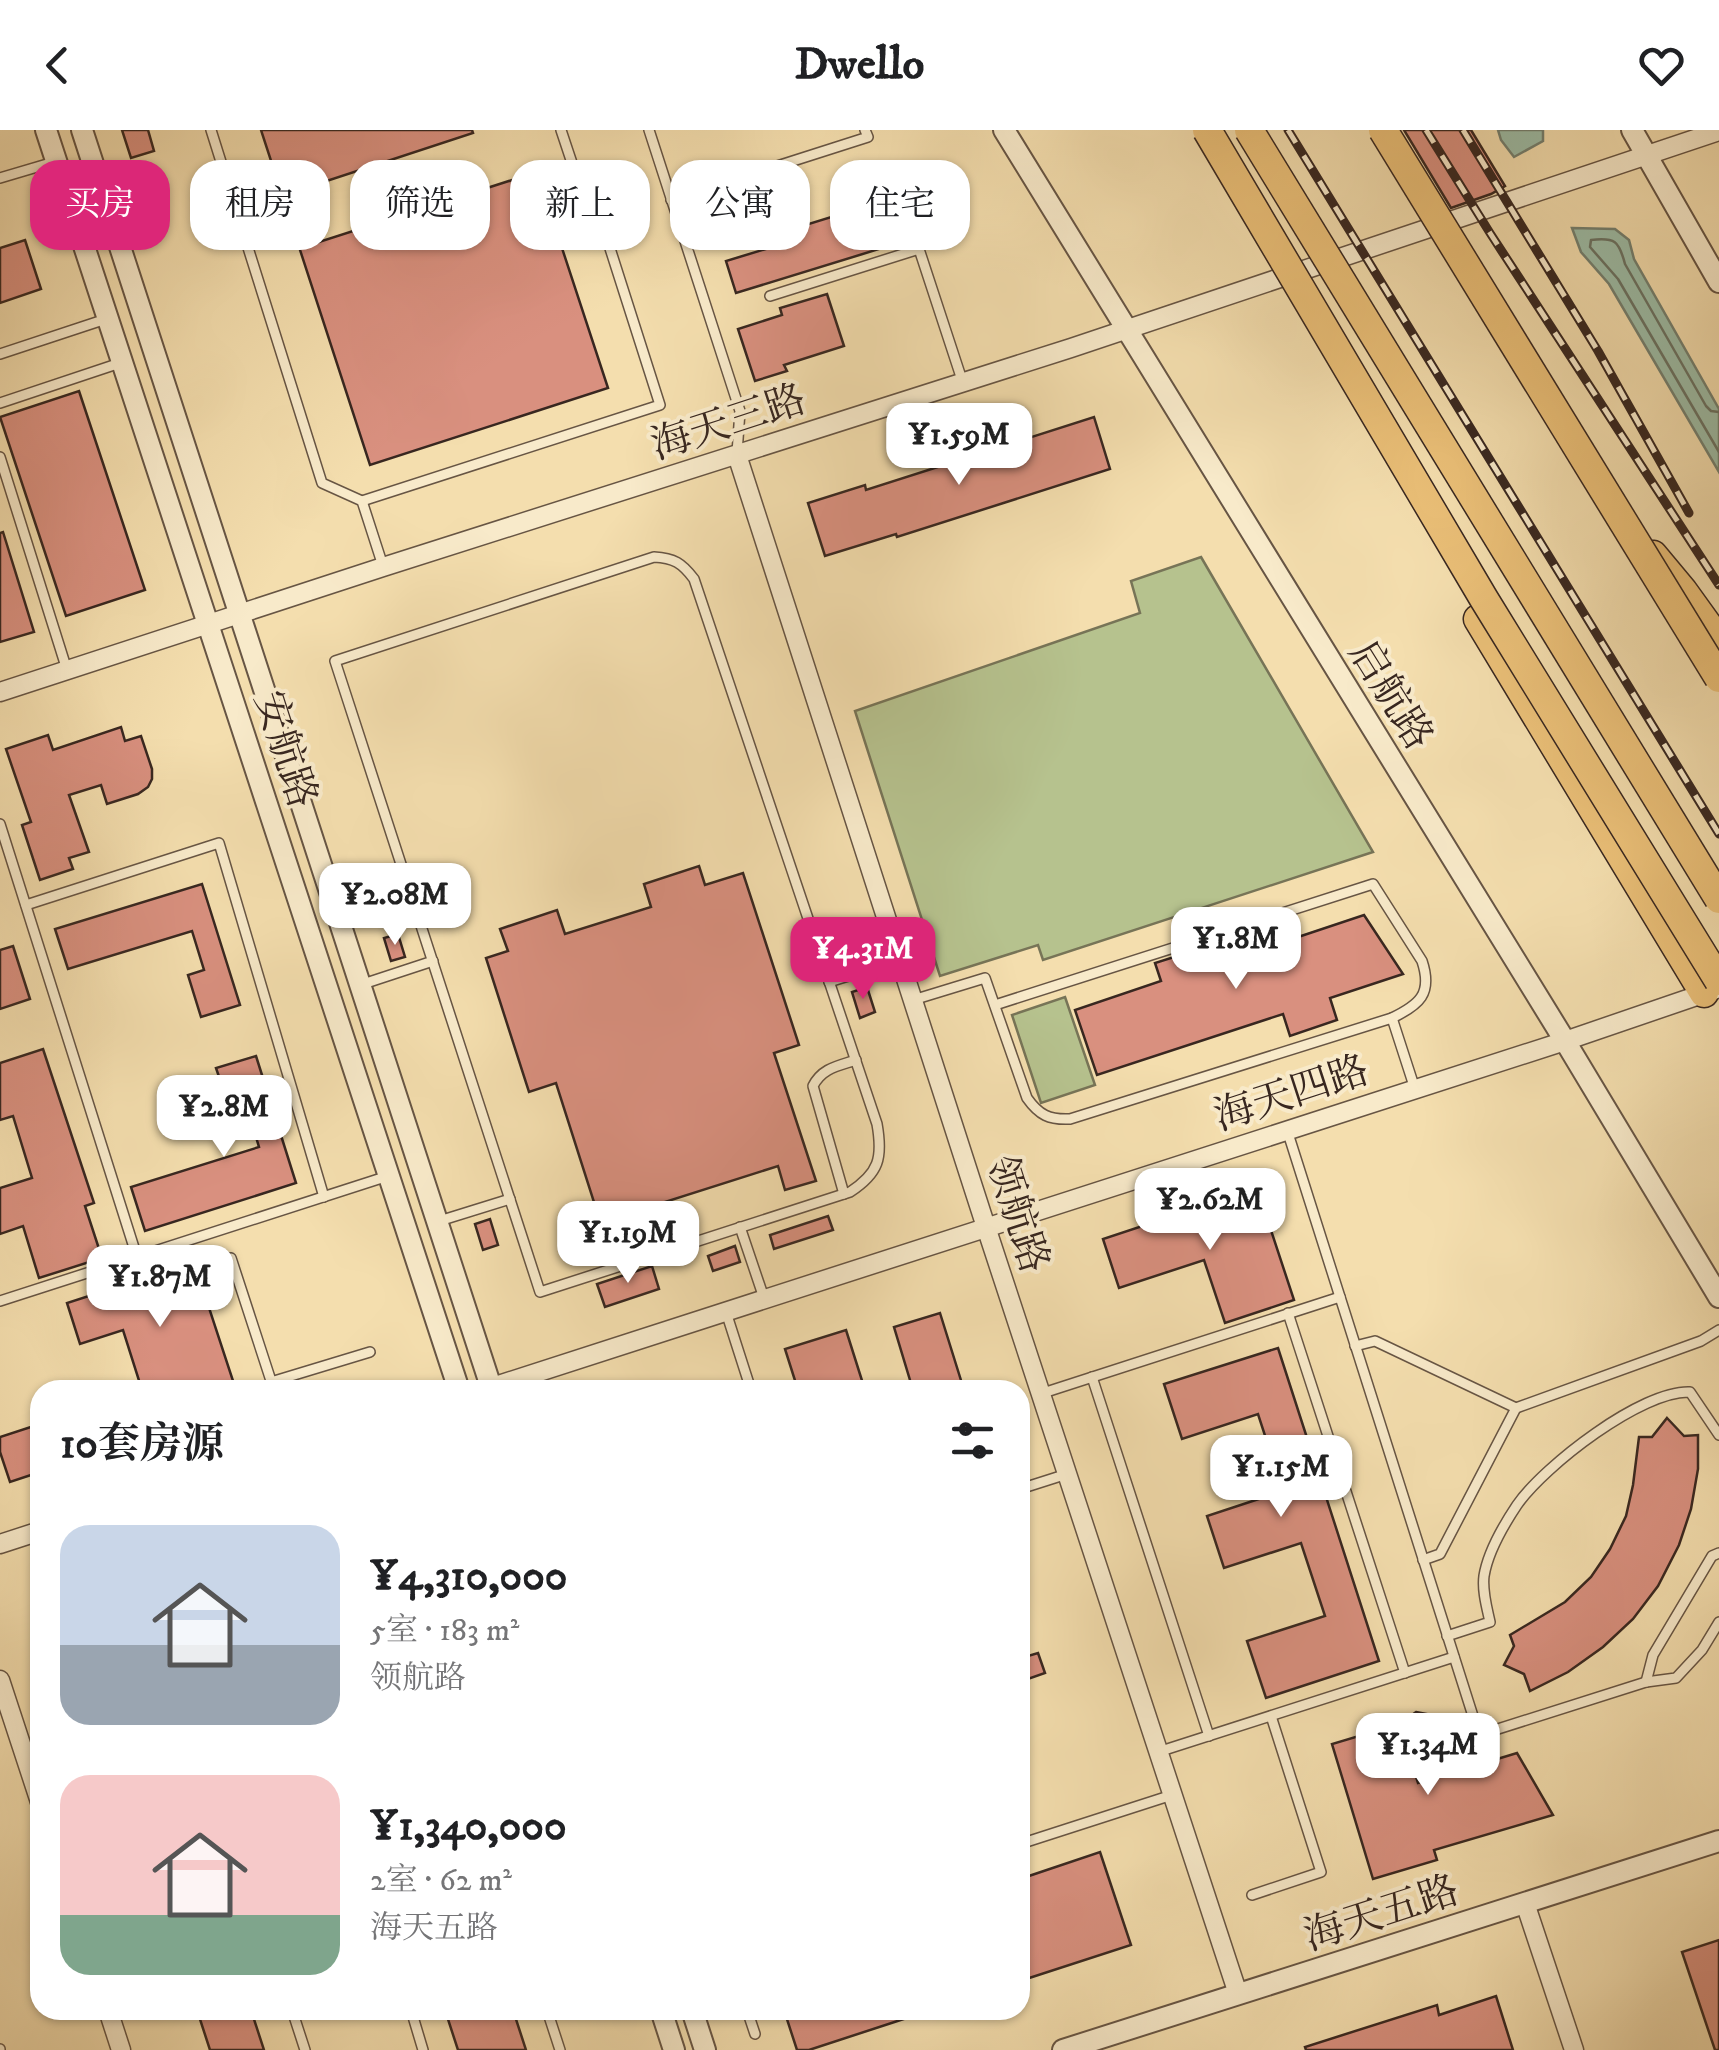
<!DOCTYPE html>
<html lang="zh">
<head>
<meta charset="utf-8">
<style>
	:root { --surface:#fff; --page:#f6f6f6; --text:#202124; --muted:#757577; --accent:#db2777 }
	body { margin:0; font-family:"IM FELL DW Pica","Noto Serif SC",serif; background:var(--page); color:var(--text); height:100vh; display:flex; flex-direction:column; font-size:38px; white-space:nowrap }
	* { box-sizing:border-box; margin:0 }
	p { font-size:32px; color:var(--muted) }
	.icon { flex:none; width:55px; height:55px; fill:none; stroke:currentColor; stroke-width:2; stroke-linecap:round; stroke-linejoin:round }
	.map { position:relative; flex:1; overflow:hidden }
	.panel { position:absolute; left:30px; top:1250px; width:1000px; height:640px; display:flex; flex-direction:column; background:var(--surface); border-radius:30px; box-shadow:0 2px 8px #0004 }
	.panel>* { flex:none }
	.hud { position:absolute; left:30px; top:30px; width:1000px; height:90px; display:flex; gap:20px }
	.price { position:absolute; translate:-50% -85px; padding:0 22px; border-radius:20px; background:#fff; color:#222; font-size:32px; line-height:65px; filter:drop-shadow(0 2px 5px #0008) }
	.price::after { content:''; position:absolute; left:50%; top:60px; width:30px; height:22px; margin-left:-15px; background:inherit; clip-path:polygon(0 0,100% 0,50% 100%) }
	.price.on { background:var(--accent); color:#fff }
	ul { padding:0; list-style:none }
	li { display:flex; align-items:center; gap:30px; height:250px; padding:0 30px }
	li span { display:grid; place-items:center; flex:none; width:280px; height:200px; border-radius:30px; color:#555 }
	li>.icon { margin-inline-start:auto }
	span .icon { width:120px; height:120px; fill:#fffc; stroke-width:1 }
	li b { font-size:42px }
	h2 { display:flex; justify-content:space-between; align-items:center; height:120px; padding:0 30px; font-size:42px }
	.pill { padding:0 35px; border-radius:30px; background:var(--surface); box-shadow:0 2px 8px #0004; font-size:35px; line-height:90px }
	.pill.on { background:var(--accent); color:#fff }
	header { display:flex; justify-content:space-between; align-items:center; height:130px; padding:0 30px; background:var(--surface); font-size:45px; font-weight:800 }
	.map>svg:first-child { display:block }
	.green { fill:#b6c28e; stroke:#777457; stroke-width:2.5 }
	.water { fill:#9cbca6; stroke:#748070; stroke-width:2.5 }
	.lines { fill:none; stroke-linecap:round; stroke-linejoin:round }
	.shore { stroke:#6a7263; stroke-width:2.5 }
	.building { fill:#d9907f; stroke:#382720; stroke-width:2.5 }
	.service-casing { stroke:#675544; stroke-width:12 }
	.minor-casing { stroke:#675544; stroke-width:21 }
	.tertiary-casing { stroke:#675544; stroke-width:24 }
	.trunk-casing { stroke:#382720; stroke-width:31 }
	.service { stroke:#f8eaca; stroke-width:9 }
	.minor { stroke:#f8eaca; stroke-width:18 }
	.tertiary { stroke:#f8eaca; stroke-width:20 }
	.trunk { stroke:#eabf77; stroke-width:28 }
	.rail-casing { stroke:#382720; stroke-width:9 }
	.rail { stroke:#f8eaca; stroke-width:5; stroke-dasharray:15; stroke-linecap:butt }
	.trunk-bridge-casing { stroke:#382720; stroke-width:31; stroke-linecap:butt }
	.trunk-bridge { stroke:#eabf77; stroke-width:28 }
	.labels { text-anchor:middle; stroke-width:8; stroke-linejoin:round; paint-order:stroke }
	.street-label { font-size:40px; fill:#382720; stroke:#f8eaca }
</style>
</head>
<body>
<header><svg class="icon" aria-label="back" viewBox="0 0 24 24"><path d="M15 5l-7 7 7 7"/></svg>Dwello<svg class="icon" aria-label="heart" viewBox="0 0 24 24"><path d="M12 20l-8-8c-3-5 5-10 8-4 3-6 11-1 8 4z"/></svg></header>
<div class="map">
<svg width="1719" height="1920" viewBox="0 0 1719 1920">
	<rect width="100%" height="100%" fill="#f4deae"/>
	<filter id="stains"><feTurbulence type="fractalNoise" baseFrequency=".002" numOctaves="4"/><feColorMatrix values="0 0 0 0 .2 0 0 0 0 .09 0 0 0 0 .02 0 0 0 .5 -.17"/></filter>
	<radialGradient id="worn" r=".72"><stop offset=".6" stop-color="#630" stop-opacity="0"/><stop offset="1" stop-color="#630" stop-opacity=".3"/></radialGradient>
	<g class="green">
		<path d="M1201,427L1373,722L1043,830L1038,815L940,846L855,581L1140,483L1131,451Z"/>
		<path d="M1065,867L1095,955L1041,973L1012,885Z"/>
	</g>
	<g class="water">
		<path d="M1498,0H1543V11L1514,27L1501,10Z"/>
		<path d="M1572,98L1615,99L1629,110L1634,129L1719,279V342L1609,154L1581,122Z"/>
	</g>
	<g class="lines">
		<path class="shore" d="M1719,282L1711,281L1706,276L1625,134C1619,111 1615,107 1591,110L1590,117L1618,149L1719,322"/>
	</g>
	<g class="building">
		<path d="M122,0H148L154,21L131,28Z"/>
		<path d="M261,0H472L473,3L299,60L316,113L537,42L608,258L370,335Z"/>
		<path d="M1404,0H1471L1505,56L1491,64L1451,78Z"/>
		<path d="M909,63L915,83L879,119L736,163L726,131L792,111L789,100Z"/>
		<path d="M25,110L41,159L0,173V118Z"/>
		<path d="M827,164L844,216L784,235L787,241L755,251L738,199L782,185L780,178Z"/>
		<path d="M79,261L145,460L66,486L0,287Z"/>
		<path d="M1094,287L1110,339L897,407L896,404L825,426L808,373L865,355L866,360Z"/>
		<path d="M3,402L34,502L0,512V403Z"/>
		<path d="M121,597L125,611L141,606L152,639V649L148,657L138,664L107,674L101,655L69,665L89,722L69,728L73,739L40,750L22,695L31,692L6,619L48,605L53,620Z"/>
		<path d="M699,736L705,755L743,743L799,915L774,923L816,1051L785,1060L778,1036L627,1084L633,1104L607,1113L556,953L529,962L486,828L508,821L500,799L557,780L565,804L651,777L644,754Z"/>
		<path d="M202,754L240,875L201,887L188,845L204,840L192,801L68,839L55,799Z"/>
		<path d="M1364,785L1403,844L1330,868L1337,890L1290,906L1283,884L1097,945L1075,880L1161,851L1155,833L1259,800L1265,818Z"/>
		<path d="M398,804L405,827L391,831L384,808Z"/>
		<path d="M13,816L30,869L0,879V820Z"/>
		<path d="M867,857L875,882L860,888L852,862Z"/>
		<path d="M43,919L94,1073L85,1076L102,1128L39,1148L23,1096L0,1104V1058L32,1048L13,986L0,990V933Z"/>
		<path d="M256,926L296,1053L145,1101L131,1057L259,1017L246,974L230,979L216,938Z"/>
		<path d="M1257,1058L1294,1170L1225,1193L1204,1130L1119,1158L1103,1109Z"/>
		<path d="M828,1086L833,1100L774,1119L770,1105Z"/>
		<path d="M490,1089L498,1115L483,1120L475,1094Z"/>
		<path d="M735,1116L740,1132L713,1141L708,1126Z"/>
		<path d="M194,1132L236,1260H142L123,1200L80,1214L67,1173Z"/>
		<path d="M652,1136L659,1159L605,1177L597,1154Z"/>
		<path d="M940,1183L964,1260H913L894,1197Z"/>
		<path d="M846,1200L865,1260H798L785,1219Z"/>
		<path d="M1278,1218L1379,1531L1266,1568L1247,1511L1325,1486L1301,1413L1224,1438L1207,1386L1283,1361L1258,1284L1182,1309L1164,1254Z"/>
		<path d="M1667,1288L1684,1306L1698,1305V1339L1691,1379L1679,1415L1658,1456L1633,1489L1603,1517L1568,1542L1530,1561L1524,1544L1504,1535L1514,1516L1510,1505L1565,1472L1591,1447L1610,1419L1626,1386L1633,1355L1639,1307H1652Z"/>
		<path d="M40,1294V1342L10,1352L0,1322V1307Z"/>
		<path d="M1038,1523L1045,1543L1028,1549L1021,1528Z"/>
		<path d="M1416,1582L1427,1584L1433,1596L1429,1604L1423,1607L1404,1609L1418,1653L1517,1623L1553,1685L1434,1720L1437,1730L1373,1749L1332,1614L1406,1592L1409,1587Z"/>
		<path d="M1100,1722L1131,1815L1020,1851V1749Z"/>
		<path d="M1719,1810V1920H1715L1682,1822Z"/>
		<path d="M1496,1866L1513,1920H1306L1305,1917L1437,1875L1439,1885Z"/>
		<path d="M197,1880H251L264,1920H210Z"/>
		<path d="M445,1880H513L526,1920H458Z"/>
		<path d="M784,1880H922V1883L809,1920H797Z"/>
	</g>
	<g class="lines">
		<g class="service-casing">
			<g id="service">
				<path d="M211,0L322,353L362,371L383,436"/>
				<path d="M649,0L740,281L737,323"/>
				<path d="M0,48L54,32"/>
				<path d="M671,70L868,7L865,0"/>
				<path d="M770,166L919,119L963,253"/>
				<path d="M0,224L106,189"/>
				<path d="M0,273L120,233"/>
				<path d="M0,327L67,540"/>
				<path d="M362,371L660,275L600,87L581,60L561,0"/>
				<path d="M654,427C674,428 682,433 694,449L877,994C883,1028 879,1043 850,1062L540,1162L335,531Z"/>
				<path d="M0,694L137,1127"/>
				<path d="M26,775L219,713L324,1067"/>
				<path d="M829,852L900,830"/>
				<path d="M360,855L433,831"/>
				<path d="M913,870L985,848L1027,968C1039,985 1049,990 1070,989L1392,888L1415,959"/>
				<path d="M995,875L1373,754L1422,831C1433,864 1419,875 1392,888"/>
				<path d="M1287,1000L1479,1605L1646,1552L1676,1548L1702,1520L1719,1492"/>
				<path d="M844,1064L813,956C822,938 838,936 856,930"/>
				<path d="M436,1092L510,1069"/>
				<path d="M740,1097L764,1168"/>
				<path d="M231,1128L274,1260"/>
				<path d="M0,1171L388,1046"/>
				<path d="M726,1182L751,1260"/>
				<path d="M1288,1183L1405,1543"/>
				<path d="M1355,1216L1375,1211L1516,1278L1440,1424L1423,1430"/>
				<path d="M1092,1247L1209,1606"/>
				<path d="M271,1252L370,1222"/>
				<path d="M1040,1264L1340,1167"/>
				<path d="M1516,1278L1701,1211L1719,1200"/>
				<path d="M1020,1359L1067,1344"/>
				<path d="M1447,1506L1490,1492C1487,1478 1482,1461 1484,1446C1488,1421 1503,1396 1517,1375C1544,1336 1642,1260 1690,1262L1719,1305"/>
				<path d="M1646,1552L1653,1525L1712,1426L1719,1423"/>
				<path d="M1158,1622L1454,1527"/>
				<path d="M1020,1714L1172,1665"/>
				<path d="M1252,1765L1321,1742L1271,1586"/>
				<path d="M292,1880L305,1920"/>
				<path d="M411,1880L423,1920"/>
				<path d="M547,1880L560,1920"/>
				<path d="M747,1880L755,1904"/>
				<path d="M0,1919V1920"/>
			</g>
		</g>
		<g class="minor-casing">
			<g id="minor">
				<path d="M737,325L986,1097L1238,1864"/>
				<path d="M0,562L383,437L1071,218L1719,1"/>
				<path d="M483,1260L1565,911L1714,860"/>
				<path d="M0,1414L40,1401"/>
				<path d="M0,1550L40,1672"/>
				<path d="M1525,1773L1574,1920"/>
				<path d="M108,1880L121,1920"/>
			</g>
		</g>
		<g class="tertiary-casing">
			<g id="tertiary">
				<path d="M46,0L459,1260"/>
				<path d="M82,0L492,1260"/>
				<path d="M1004,0L1565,911L1719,1167"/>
				<path d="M1632,0L1719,152"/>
				<path d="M661,1880L674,1920"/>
				<path d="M692,1880L705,1920"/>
				<path d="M1063,1920L1719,1711"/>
			</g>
		</g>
		<g class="trunk-casing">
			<g id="trunk">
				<path d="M1653,425L1683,461L1719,511"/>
				<path d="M1478,489L1704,863"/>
			</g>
		</g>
		<use href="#service" class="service"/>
		<use href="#minor" class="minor"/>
		<use href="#tertiary" class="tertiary"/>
		<use href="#trunk" class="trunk"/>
		<g class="rail-casing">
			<g id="rail">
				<path d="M1288,0L1719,704"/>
				<path d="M1426,0L1490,103L1719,455"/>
				<path d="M1463,0L1598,221L1689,383"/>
			</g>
		</g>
		<use href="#rail" class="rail"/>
		<g class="trunk-bridge-casing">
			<g id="trunk-bridge">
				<path d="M1207,0L1484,469L1719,851"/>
				<path d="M1249,0L1719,769"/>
				<path d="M1383,0L1719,548"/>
			</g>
		</g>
		<use href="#trunk-bridge" class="trunk-bridge"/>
	</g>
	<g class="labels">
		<g class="street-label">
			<text transform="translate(728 291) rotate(-18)" y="14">海天三路</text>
			<text transform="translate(1392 564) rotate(58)" y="14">启航路</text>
			<text transform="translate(287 619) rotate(72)" y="14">安航路</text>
			<text transform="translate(1291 962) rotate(-18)" y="14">海天四路</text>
			<text transform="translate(1019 1084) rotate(72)" y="14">领航路</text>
			<text transform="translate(1381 1782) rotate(-18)" y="14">海天五路</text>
		</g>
	</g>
	<rect width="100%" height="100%" filter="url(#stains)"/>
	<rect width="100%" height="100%" fill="url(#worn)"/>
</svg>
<b class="price" style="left:959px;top:358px">¥1.59M</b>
<b class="price" style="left:395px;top:818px">¥2.08M</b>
<b class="price" style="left:1236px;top:862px">¥1.8M</b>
<b class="price on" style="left:863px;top:872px">¥4.31M</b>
<b class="price" style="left:224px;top:1030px">¥2.8M</b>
<b class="price" style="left:1210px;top:1123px">¥2.62M</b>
<b class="price" style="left:628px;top:1156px">¥1.19M</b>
<b class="price" style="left:160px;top:1200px">¥1.87M</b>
<b class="price" style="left:1281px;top:1390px">¥1.15M</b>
<b class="price" style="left:1428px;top:1668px">¥1.34M</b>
<div class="hud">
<a class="pill on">买房</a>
<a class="pill">租房</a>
<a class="pill">筛选</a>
<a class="pill">新上</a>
<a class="pill">公寓</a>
<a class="pill">住宅</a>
</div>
<section class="panel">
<h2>10套房源<svg class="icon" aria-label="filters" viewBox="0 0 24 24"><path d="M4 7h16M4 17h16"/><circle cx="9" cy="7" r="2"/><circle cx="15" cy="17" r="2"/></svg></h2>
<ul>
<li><span style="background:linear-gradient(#c9d6e8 60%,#9aa5b1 0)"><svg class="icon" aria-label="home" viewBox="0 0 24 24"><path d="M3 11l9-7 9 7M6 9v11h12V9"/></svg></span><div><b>¥4,310,000</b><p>5室 · 183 m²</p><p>领航路</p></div></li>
<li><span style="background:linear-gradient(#f6c9c9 70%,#7fa58c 0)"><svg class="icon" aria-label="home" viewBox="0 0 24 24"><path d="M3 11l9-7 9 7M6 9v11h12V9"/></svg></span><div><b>¥1,340,000</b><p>2室 · 62 m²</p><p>海天五路</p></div></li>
</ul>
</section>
</div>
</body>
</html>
